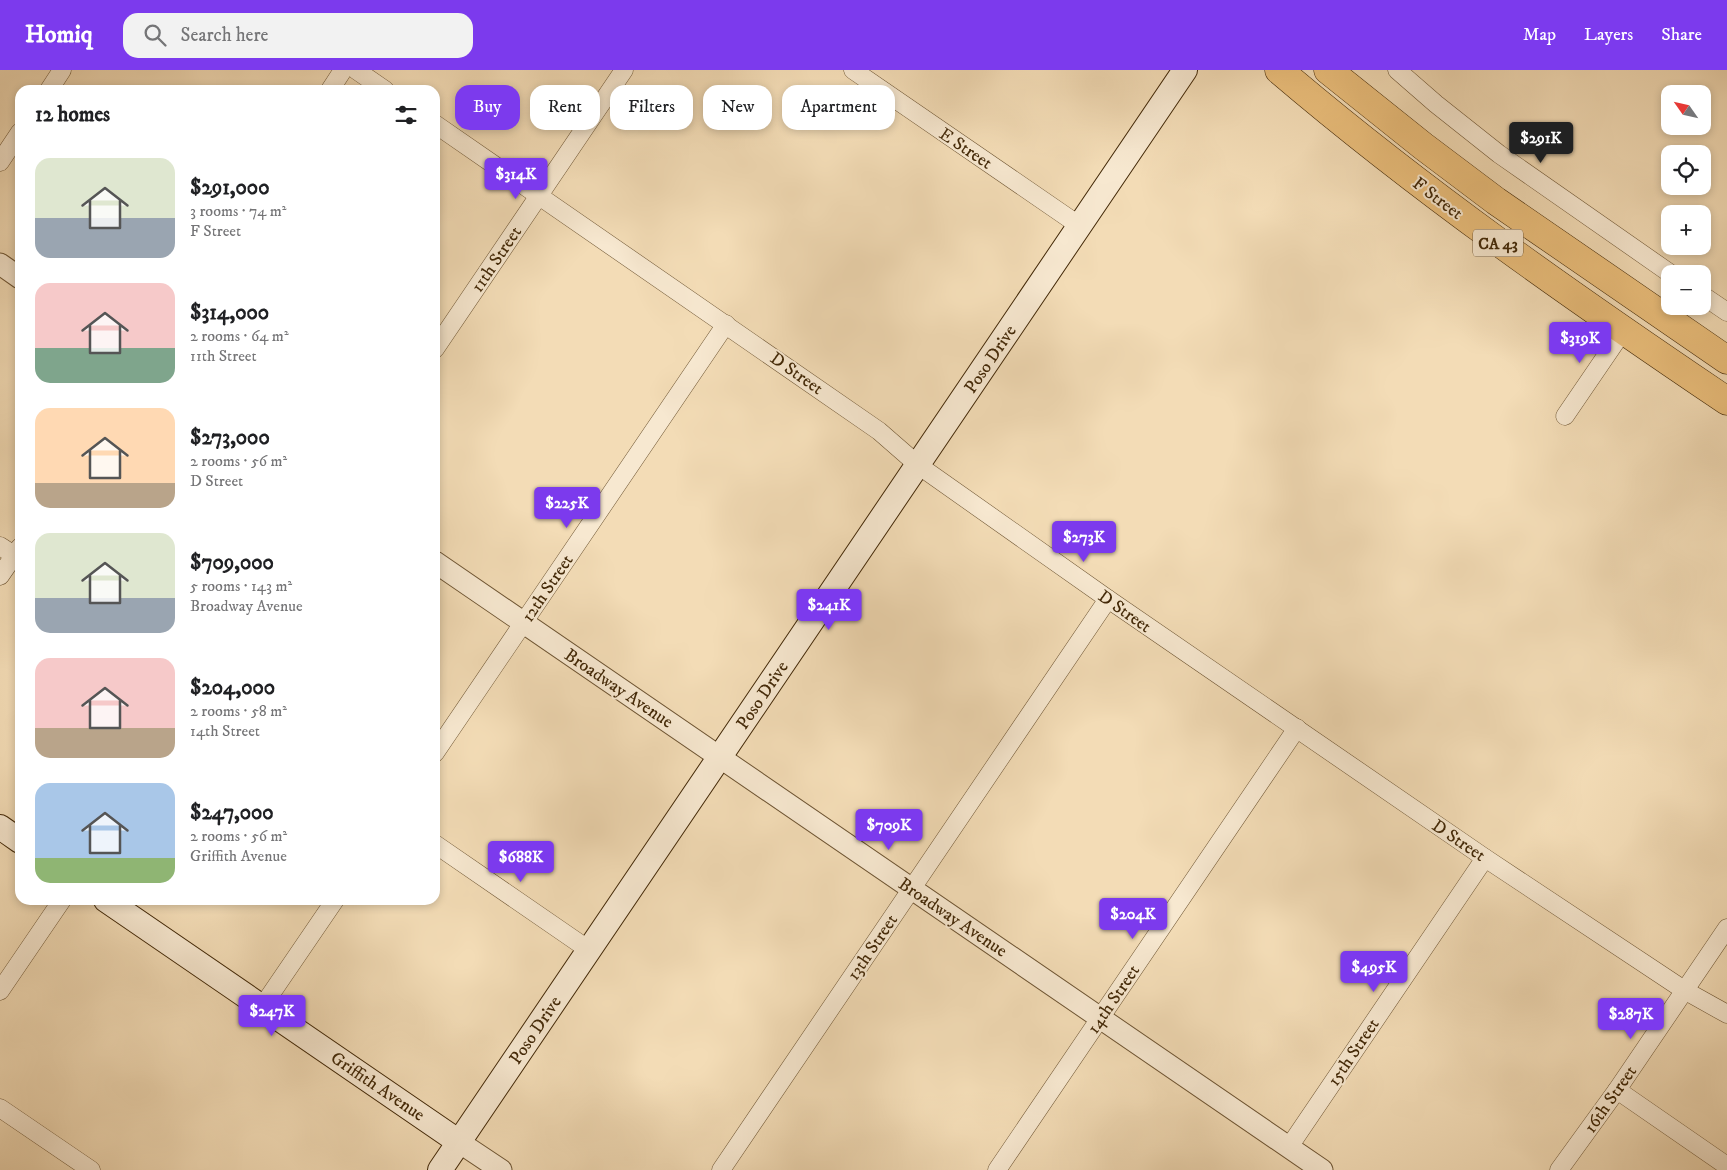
<!DOCTYPE html>
<html lang="en">
<head>
<meta charset="utf-8">
<style>
	:root { --surface:#fff; --page:#f2f2f2; --text:#202124; --muted:#757577; --accent:#7c3aed }
	body { margin:0; font-family:"IM FELL DW Pica",serif; background:var(--page); color:var(--text); height:100vh; display:flex; flex-direction:column; font-size:19px; white-space:nowrap }
	* { box-sizing:border-box; margin:0 }
	p { font-size:16px; color:var(--muted) }
	.icon { flex:none; width:28px; height:28px; fill:none; stroke:currentColor; stroke-width:2; stroke-linecap:round; stroke-linejoin:round }
	.map { position:relative; flex:1; overflow:hidden }
	.sheet { position:absolute; left:15px; top:15px; width:425px; height:820px; display:flex; flex-direction:column; background:var(--surface); border-radius:15px; box-shadow:0 2px 8px #0003 }
	.sheet>* { flex:none }
	.banner { position:absolute; left:455px; top:15px; width:475px; height:45px; display:flex; gap:10px }
	.needle { width:32px; rotate:304deg }
	.fabs { position:absolute; left:1661px; top:15px; display:grid; gap:10px }
	.fabs a { display:grid; place-items:center; width:50px; height:50px; border-radius:10px; background:var(--surface); box-shadow:0 2px 8px #0003; font-size:25px }
	.price { position:absolute; translate:-50% -42px; padding:0 11px; border-radius:5px; background:var(--accent); color:#fff; font-size:16px; line-height:32px; filter:drop-shadow(0 1px 2px #0008) }
	.price::after { content:''; position:absolute; left:50%; top:30px; width:15px; height:11px; margin-left:-8px; background:inherit; clip-path:polygon(0 0,100% 0,50% 100%) }
	.price.current { background:#222; color:#fff }
	ul { padding:0; list-style:none }
	li { display:flex; align-items:center; gap:15px; height:125px; padding:0 20px }
	li span { display:grid; place-items:center; flex:none; width:140px; height:100px; border-radius:15px; color:#555 }
	li>.icon { margin-inline-start:auto }
	span .icon { width:60px; height:60px; fill:#fffc; stroke-width:1 }
	li b { font-size:21px }
	h2 { display:flex; justify-content:space-between; align-items:center; height:60px; padding:0 20px; font-size:21px }
	.pill { padding:0 18px; border-radius:15px; background:var(--surface); box-shadow:0 2px 8px #0003; font-size:18px; line-height:45px }
	.pill.current { background:var(--accent); color:#fff }
	header { display:flex; align-items:center; gap:30px; box-sizing:border-box; height:70px; padding:0 25px; background:var(--accent); color:#fff }
	header strong { font-size:24px }
	nav { display:flex; gap:28px; margin-inline-start:auto; font-size:18px }
	.search { width:350px; height:45px; background:var(--page); display:flex; align-items:center; gap:12px; box-sizing:border-box; padding:0 18px; border-radius:15px; color:var(--muted); font-size:19px }
	.map>svg:first-child { display:block }
	.lines { fill:none; stroke-linecap:round; stroke-linejoin:round }
	.minor-casing { stroke:#6f5634; stroke-width:19 }
	.tertiary-casing { stroke:#6f5634; stroke-width:23 }
	.secondary-casing { stroke:#432908; stroke-width:26 }
	.primary-casing { stroke:#432908; stroke-width:29 }
	.minor { stroke:#f7e8d0; stroke-width:18 }
	.tertiary { stroke:#f7e8d0; stroke-width:21 }
	.secondary { stroke:#f7e8d0; stroke-width:24 }
	.primary { stroke:#eabe7b; stroke-width:28 }
	.labels { text-anchor:middle; stroke-width:4; stroke-linejoin:round; paint-order:stroke }
	.shield { fill:#f7e8d0; stroke:#796244; stroke-width:1 }
	.shield-label { font-size:16px; font-weight:bold; fill:#432908 }
	.street-label { font-size:18px; fill:#432908; stroke:#f7e8d0 }
</style>
</head>
<body>
<header>
<strong>Homiq</strong>
<div class="search"><svg class="icon" aria-label="search" viewBox="0 0 24 24"><circle cx="10" cy="10" r="6"/><path d="M15 15l6 6"/></svg>Search here</div>
<nav><a>Map</a><a>Layers</a><a>Share</a></nav>
</header>
<div class="map">
<svg width="1727" height="1100" viewBox="0 0 1727 1100">
	<rect width="100%" height="100%" fill="#f3dcb6"/>
	<filter id="stains"><feTurbulence type="fractalNoise" baseFrequency=".004" numOctaves="4"/><feColorMatrix values="0 0 0 0 .2 0 0 0 0 .09 0 0 0 0 .02 0 0 0 .5 -.17"/></filter>
	<radialGradient id="worn" r=".72"><stop offset=".6" stop-color="#630" stop-opacity="0"/><stop offset="1" stop-color="#630" stop-opacity=".3"/></radialGradient>
	<g class="lines">
		<g class="minor-casing">
			<g id="minor">
				<path d="M356,0L385,20"/>
				<path d="M853,0L1080,156"/>
				<path d="M1397,0L1436,34L1499,84L1671,204"/>
				<path d="M49,20L62,0"/>
				<path d="M330,20L343,0"/>
				<path d="M435,54L879,361L918,395L1108,529L1485,788L1684,920L1727,944"/>
				<path d="M0,92L20,62"/>
				<path d="M1702,225L1727,242"/>
				<path d="M435,279L624,0"/>
				<path d="M1565,346L1623,261"/>
				<path d="M0,476L20,489"/>
				<path d="M0,506L20,477"/>
				<path d="M435,683L726,254"/>
				<path d="M435,774L589,880"/>
				<path d="M0,921L62,830"/>
				<path d="M262,937L335,830"/>
				<path d="M1617,1020L1727,1096"/>
				<path d="M0,1038L91,1100"/>
				<path d="M1289,1077L1485,788"/>
				<path d="M721,1100L1108,529"/>
				<path d="M997,1100L1297,658"/>
				<path d="M1559,1100L1617,1020L1727,858"/>
			</g>
		</g>
		<g class="tertiary-casing">
			<g id="tertiary">
				<path d="M0,194L20,208"/>
				<path d="M435,492L1322,1100"/>
				<path d="M459,1072L501,1100"/>
			</g>
		</g>
		<g class="secondary-casing">
			<g id="secondary">
				<path d="M0,757L20,771"/>
				<path d="M106,830L459,1072"/>
				<path d="M440,1100L1185,0"/>
			</g>
		</g>
		<g class="primary-casing">
			<g id="primary">
				<path d="M1279,0C1421,121 1573,227 1727,331"/>
				<path d="M1328,0L1423,76L1496,131L1727,290"/>
			</g>
		</g>
		<use href="#minor" class="minor"/>
		<use href="#tertiary" class="tertiary"/>
		<use href="#secondary" class="secondary"/>
		<use href="#primary" class="primary"/>
	</g>
	<g class="labels">
		<rect class="shield" x="1473" y="159.5" width="50" height="27" rx="4"/>
		<g class="shield-label">
			<text x="1498" y="179">CA 43</text>
		</g>
		<g class="street-label">
			<text transform="translate(966 78) rotate(34)" y="6">E Street</text>
			<text transform="translate(1438 128) rotate(37)" y="6">F Street</text>
			<text transform="translate(496 189) rotate(-56)" y="6">11th Street</text>
			<text transform="translate(990 289) rotate(-56)" y="6">Poso Drive</text>
			<text transform="translate(797 303) rotate(35)" y="6">D Street</text>
			<text transform="translate(547 518) rotate(-56)" y="6">12th Street</text>
			<text transform="translate(1125 541) rotate(35)" y="6">D Street</text>
			<text transform="translate(619 618) rotate(34)" y="6">Broadway Avenue</text>
			<text transform="translate(762 625) rotate(-56)" y="6">Poso Drive</text>
			<text transform="translate(1459 770) rotate(34)" y="6">D Street</text>
			<text transform="translate(953 847) rotate(34)" y="6">Broadway Avenue</text>
			<text transform="translate(872 877) rotate(-56)" y="6">13th Street</text>
			<text transform="translate(1113 929) rotate(-56)" y="6">14th Street</text>
			<text transform="translate(535 960) rotate(-56)" y="6">Poso Drive</text>
			<text transform="translate(1353 982) rotate(-56)" y="6">15th Street</text>
			<text transform="translate(378 1016) rotate(34)" y="6">Griffith Avenue</text>
			<text transform="translate(1610 1029) rotate(-55)" y="6">16th Street</text>
		</g>
	</g>
	<rect width="100%" height="100%" filter="url(#stains)"/>
	<rect width="100%" height="100%" fill="url(#worn)"/>
</svg>
<div class="fabs">
<a><svg class="needle" viewBox="-14 -14 28 28"><path d="M0-13l5 13h-10z" fill="#e53935"/><path d="M0 13l5-13h-10z" fill="#757577"/></svg></a>
<a><svg class="icon" aria-label="locate" viewBox="0 0 24 24"><circle cx="12" cy="12" r="6"/><path d="M12 2v4M12 18v4M2 12h4M18 12h4"/></svg></a>
<a>+</a>
<a>−</a>
</div>
<b class="price current" style="left:1541px;top:94px">$291K</b>
<b class="price" style="left:516px;top:130px">$314K</b>
<b class="price" style="left:1580px;top:294px">$319K</b>
<b class="price" style="left:567px;top:459px">$225K</b>
<b class="price" style="left:1084px;top:493px">$273K</b>
<b class="price" style="left:829px;top:561px">$241K</b>
<b class="price" style="left:889px;top:781px">$709K</b>
<b class="price" style="left:521px;top:813px">$688K</b>
<b class="price" style="left:1133px;top:870px">$204K</b>
<b class="price" style="left:1374px;top:923px">$495K</b>
<b class="price" style="left:272px;top:967px">$247K</b>
<b class="price" style="left:1631px;top:970px">$287K</b>
<div class="banner">
<a class="pill current">Buy</a>
<a class="pill">Rent</a>
<a class="pill">Filters</a>
<a class="pill">New</a>
<a class="pill">Apartment</a>
</div>
<section class="sheet">
<h2>12 homes<svg class="icon" aria-label="filters" viewBox="0 0 24 24"><path d="M4 7h16M4 17h16"/><circle cx="9" cy="7" r="2"/><circle cx="15" cy="17" r="2"/></svg></h2>
<ul>
<li><span style="background:linear-gradient(#dfe7d0 60%,#9aa5b1 0)"><svg class="icon" aria-label="home" viewBox="0 0 24 24"><path d="M3 11l9-7 9 7M6 9v11h12V9"/></svg></span><div><b>$291,000</b><p>3 rooms · 74 m²</p><p>F Street</p></div></li>
<li><span style="background:linear-gradient(#f6c9c9 65%,#7fa58c 0)"><svg class="icon" aria-label="home" viewBox="0 0 24 24"><path d="M3 11l9-7 9 7M6 9v11h12V9"/></svg></span><div><b>$314,000</b><p>2 rooms · 64 m²</p><p>11th Street</p></div></li>
<li><span style="background:linear-gradient(#ffd9b3 75%,#b9a48a 0)"><svg class="icon" aria-label="home" viewBox="0 0 24 24"><path d="M3 11l9-7 9 7M6 9v11h12V9"/></svg></span><div><b>$273,000</b><p>2 rooms · 56 m²</p><p>D Street</p></div></li>
<li><span style="background:linear-gradient(#dfe7d0 65%,#9aa5b1 0)"><svg class="icon" aria-label="home" viewBox="0 0 24 24"><path d="M3 11l9-7 9 7M6 9v11h12V9"/></svg></span><div><b>$709,000</b><p>5 rooms · 143 m²</p><p>Broadway Avenue</p></div></li>
<li><span style="background:linear-gradient(#f6c9c9 70%,#b9a48a 0)"><svg class="icon" aria-label="home" viewBox="0 0 24 24"><path d="M3 11l9-7 9 7M6 9v11h12V9"/></svg></span><div><b>$204,000</b><p>2 rooms · 58 m²</p><p>14th Street</p></div></li>
<li><span style="background:linear-gradient(#a9c7e8 75%,#8fb573 0)"><svg class="icon" aria-label="home" viewBox="0 0 24 24"><path d="M3 11l9-7 9 7M6 9v11h12V9"/></svg></span><div><b>$247,000</b><p>2 rooms · 56 m²</p><p>Griffith Avenue</p></div></li>
</ul>
</section>
</div>
</body>
</html>
